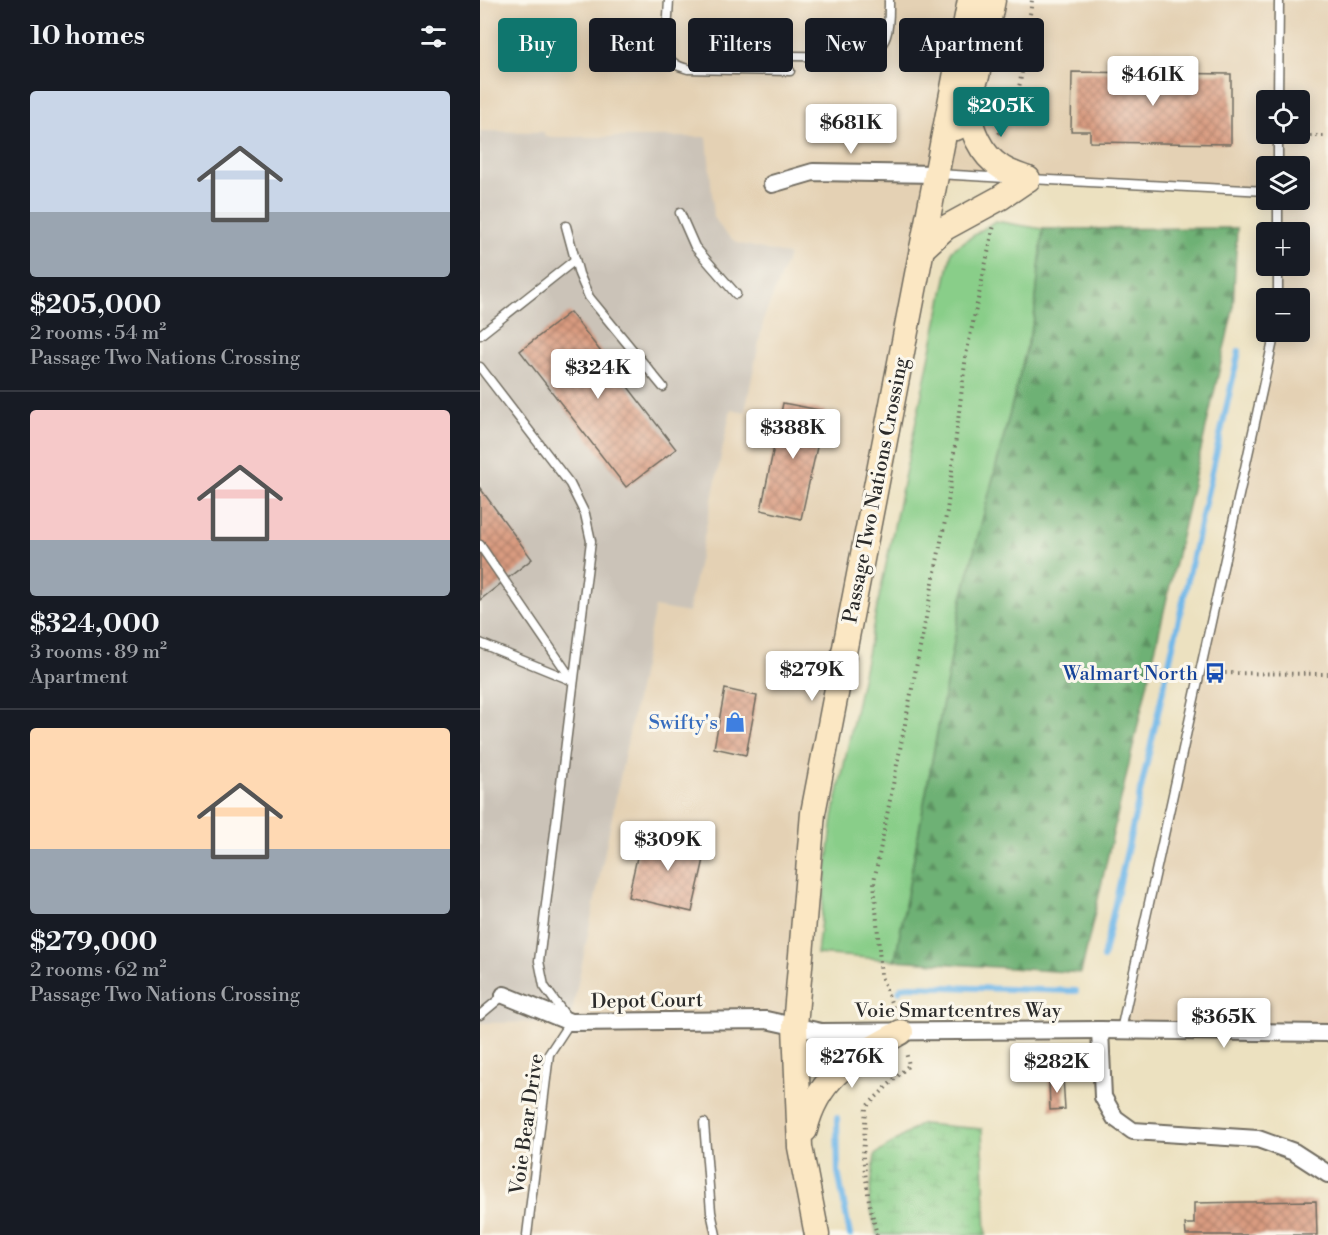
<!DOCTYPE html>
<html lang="en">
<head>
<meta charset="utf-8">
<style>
	:root { --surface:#171b24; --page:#242831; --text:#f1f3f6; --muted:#9ea1a6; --line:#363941; --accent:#0f766e }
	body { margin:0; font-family:"Libre Bodoni",serif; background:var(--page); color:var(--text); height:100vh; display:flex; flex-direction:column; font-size:22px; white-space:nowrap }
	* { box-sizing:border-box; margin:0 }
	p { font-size:20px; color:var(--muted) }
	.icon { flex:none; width:33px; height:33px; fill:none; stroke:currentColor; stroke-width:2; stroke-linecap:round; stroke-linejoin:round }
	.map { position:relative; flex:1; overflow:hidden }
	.side { display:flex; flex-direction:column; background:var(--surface); width:480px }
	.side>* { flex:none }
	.top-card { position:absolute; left:18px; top:18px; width:570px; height:54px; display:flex; gap:12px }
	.controls { position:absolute; left:776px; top:90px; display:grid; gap:12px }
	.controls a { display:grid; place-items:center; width:54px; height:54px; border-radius:6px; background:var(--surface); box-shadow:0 3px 15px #0003; font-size:30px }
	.price { position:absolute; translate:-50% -51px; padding:0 14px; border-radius:6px; background:#fff; color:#222; font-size:20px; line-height:39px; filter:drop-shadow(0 2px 3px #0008) }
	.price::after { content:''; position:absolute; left:50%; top:36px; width:18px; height:14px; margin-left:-9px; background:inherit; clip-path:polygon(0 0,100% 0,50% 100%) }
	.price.on { background:var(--accent); color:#fff }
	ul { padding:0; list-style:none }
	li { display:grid; align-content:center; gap:12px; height:318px; padding:0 30px }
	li+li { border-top:2px solid var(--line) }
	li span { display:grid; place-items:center; height:186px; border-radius:6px; color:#555 }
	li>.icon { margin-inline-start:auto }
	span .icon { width:108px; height:108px; fill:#fffc; stroke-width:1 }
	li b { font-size:26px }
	h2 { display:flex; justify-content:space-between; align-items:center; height:72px; padding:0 30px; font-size:26px }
	.tag { padding:0 21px; border-radius:6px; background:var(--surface); box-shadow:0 3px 15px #0003; font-size:21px; line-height:54px }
	.tag.on { background:var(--accent); color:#fff }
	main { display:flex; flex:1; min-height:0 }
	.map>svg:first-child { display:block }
	.built { fill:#e4d1b4; fill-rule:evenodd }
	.industrial { fill:#cbc3b8 }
	.grass { fill:#89ce89; stroke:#5a7c5a; stroke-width:1.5 }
	.forest { fill:url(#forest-firs); stroke:#4c6e50; stroke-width:1.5 }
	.wetland { fill:url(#wetland-marsh); stroke:#5a7c5a; stroke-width:1.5 }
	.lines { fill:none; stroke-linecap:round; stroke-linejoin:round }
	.stream { stroke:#71b8e9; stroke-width:6 }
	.building { fill:url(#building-cross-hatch) }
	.service-casing { stroke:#6f6b5f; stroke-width:11 }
	.minor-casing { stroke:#6f6b5f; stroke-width:20 }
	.secondary-casing { stroke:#6f6b5f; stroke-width:27 }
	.path { stroke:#6f6b5f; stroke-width:4; stroke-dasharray:1.5 4.5; stroke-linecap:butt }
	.service { stroke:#fff; stroke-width:8 }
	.minor { stroke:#fff; stroke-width:16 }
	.secondary { stroke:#fbe7c3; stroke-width:24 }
	.labels { text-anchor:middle; stroke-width:6; stroke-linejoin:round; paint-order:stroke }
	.street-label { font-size:20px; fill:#2b2b2b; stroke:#fbf7ec }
	.transit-label { font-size:20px; fill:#164399; stroke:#fbf7ec; text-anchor:end }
	.shop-label { font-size:20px; fill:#366cbe; stroke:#fbf7ec; text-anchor:end }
</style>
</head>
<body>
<main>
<section class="side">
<h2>10 homes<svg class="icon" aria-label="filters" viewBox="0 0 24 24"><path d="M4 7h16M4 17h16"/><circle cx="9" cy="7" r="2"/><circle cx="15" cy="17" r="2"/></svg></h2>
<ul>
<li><span style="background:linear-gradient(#c9d6e8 65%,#9aa5b1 0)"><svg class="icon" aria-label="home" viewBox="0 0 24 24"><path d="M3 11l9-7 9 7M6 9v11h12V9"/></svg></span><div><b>$205,000</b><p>2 rooms · 54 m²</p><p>Passage Two Nations Crossing</p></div></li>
<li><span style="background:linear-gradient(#f6c9c9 70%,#9aa5b1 0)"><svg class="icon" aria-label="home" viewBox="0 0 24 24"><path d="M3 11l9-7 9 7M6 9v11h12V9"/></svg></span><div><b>$324,000</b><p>3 rooms · 89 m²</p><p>Apartment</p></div></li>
<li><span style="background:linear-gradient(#ffd9b3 65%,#9aa5b1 0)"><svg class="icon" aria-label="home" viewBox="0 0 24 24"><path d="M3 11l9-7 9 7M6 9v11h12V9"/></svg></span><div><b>$279,000</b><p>2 rooms · 62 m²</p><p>Passage Two Nations Crossing</p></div></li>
</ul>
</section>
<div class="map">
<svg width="848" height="1235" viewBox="0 0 848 1235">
	<defs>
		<pattern id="forest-firs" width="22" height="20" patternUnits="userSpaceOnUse" patternTransform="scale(1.5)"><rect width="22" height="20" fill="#6eb175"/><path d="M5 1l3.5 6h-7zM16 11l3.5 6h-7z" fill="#5b9060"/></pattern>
		<pattern id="wetland-marsh" width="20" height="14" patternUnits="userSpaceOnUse" patternTransform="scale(1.5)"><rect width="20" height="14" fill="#89ce89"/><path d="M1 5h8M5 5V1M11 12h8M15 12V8" fill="none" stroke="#76b176"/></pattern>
		<pattern id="building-cross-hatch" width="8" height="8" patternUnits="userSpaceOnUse" patternTransform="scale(1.5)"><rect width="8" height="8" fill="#d99b80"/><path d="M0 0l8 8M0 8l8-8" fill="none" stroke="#b07f69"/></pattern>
	</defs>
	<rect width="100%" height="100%" fill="#fbf7ec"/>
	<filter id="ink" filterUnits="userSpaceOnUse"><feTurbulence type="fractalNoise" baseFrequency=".0167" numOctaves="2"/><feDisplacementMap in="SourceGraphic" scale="12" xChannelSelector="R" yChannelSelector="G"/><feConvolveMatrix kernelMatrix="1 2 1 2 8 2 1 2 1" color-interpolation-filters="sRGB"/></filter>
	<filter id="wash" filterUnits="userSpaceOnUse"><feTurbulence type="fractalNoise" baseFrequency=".008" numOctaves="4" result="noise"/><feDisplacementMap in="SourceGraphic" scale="24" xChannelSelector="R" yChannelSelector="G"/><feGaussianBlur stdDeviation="1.35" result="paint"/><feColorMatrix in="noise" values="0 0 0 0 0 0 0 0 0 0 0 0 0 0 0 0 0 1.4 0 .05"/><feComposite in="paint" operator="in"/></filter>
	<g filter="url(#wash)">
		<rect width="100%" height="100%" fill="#ece1c0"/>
		<path class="built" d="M0,0H848V1033L641,1030L795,332H819V298H798V266H819V232H798V200H819V166H786V191L457,175L372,600L315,1026L337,1235H0V1023L90,1022L175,607L208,613L251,409L265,411L284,318L309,255L257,243L244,232L234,217L231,197L64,137V132L0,131ZM786,100H819V134H786Z"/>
		<path class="industrial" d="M0,131L64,132L65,137H227L234,217L244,232L257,243L309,255L284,318L265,412L251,409L208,613L175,607L90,1022L0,1023Z"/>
		<path class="grass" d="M515,221L563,229L554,319L482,599L415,960L337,954L353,817L472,250Z"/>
		<path class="forest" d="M757,228L753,310L601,973L415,960L482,599L554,319L563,229Z"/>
		<path class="wetland" d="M441,1124L502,1129L506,1235H397L389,1201L395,1155Z"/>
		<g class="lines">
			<g class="stream">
				<path d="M623,958L759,351"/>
				<path d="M419,991L422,987L430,986L596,991"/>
				<path d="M357,1118L358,1172L370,1235"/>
			</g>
		</g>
		<g id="blocks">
			<g class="building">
				<path d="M592,72L751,74V144L610,142V131H591Z"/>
				<path d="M90,312L196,449L146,487L40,351Z"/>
				<path d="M303,403L345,411L321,519L281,510Z"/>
				<path d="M0,488L52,559L0,600Z"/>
				<path d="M245,689L277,696L266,755L234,748Z"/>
				<path d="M163,831L227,846L212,912L148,897Z"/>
				<path d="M583,1077L585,1109L570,1110L569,1078Z"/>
				<path d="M836,1201L837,1235H706L705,1224H714V1203Z"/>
			</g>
		</g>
	</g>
	<g filter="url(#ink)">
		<use href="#blocks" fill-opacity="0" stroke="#6f6b5f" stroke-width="1.5"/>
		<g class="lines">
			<g class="service-casing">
				<g id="service">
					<path d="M189,0L186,49C189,62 196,66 208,69L310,71"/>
					<path d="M312,56L383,57C411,48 409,25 409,0"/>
					<path d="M798,100L799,0"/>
					<path d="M798,134V166"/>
					<path d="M458,174L526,178"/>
					<path d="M550,179L786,191"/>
					<path d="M200,213L215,247L256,294"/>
					<path d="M86,226L99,274L109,297L183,387"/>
					<path d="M798,232V200"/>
					<path d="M798,298V266"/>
					<path d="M0,335L95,260"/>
					<path d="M0,367L90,484L105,514L111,541L59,961L64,986L90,1022L69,1054L47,1235"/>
					<path d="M0,545L93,681"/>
					<path d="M0,643L93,681"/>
					<path d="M0,1015L24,995"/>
					<path d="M641,1030L795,332"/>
					<path d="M224,1123L231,1212L236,1235"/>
				</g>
			</g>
			<g class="minor-casing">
				<g id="minor">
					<path d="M292,184L333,172L457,174"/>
					<path d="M24,995L90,1022L286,1020L341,1032L620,1030L848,1033"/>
					<path d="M620,1030L623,1097L635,1118L653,1131L778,1139L814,1152L848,1174"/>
				</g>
			</g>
			<g class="secondary-casing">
				<g id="secondary">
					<path d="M486,104C491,128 499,154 522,168C530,173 540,176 548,179"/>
					<path d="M476,128L497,76L513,0"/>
					<path d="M442,249L465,228L520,198L548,179"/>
					<path d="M325,1130C338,1074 375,1058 421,1032"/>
					<path d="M337,1235L320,1147L315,1026L333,813L490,0"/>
				</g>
			</g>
			<g class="path">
				<path d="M519,134L534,113L542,72L552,0"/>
				<path d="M812,136H848"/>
				<path d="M733,673L848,674"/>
				<path d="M415,1013L401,976L394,881L467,511L486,355L514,225"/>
				<path d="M397,1235L389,1201L383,1157L386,1107L429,1065L426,1052"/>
			</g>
			<use href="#service" class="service"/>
			<use href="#minor" class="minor"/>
			<use href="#secondary" class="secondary"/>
		</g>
	</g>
	<defs>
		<g id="bus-bare" transform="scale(1.62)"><path d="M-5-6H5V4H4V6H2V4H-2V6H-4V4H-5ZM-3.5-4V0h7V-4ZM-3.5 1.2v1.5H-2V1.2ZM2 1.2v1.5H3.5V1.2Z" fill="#1a4fb4" stroke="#fbf7ec" stroke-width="2.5" paint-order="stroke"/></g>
		<g id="shop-bare" transform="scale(1.62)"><path d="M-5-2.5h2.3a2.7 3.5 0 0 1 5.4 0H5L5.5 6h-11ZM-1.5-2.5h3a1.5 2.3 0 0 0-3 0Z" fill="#3f7fe0" stroke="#fbf7ec" stroke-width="2.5" paint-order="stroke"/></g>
	</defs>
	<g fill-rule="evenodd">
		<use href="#bus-bare" x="735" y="673"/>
		<use href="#shop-bare" x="255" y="722"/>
	</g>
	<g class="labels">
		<g class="street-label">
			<text transform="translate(395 490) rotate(-79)" y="7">Passage Two Nations Crossing</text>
			<text transform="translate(167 1000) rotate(-1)" y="7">Depot Court</text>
			<text x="478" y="1017">Voie Smartcentres Way</text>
			<text transform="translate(46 1124) rotate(-82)" y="7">Voie Bear Drive</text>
		</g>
		<g class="transit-label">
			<text x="718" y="680">Walmart North</text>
		</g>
		<g class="shop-label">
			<text x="238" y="729">Swifty's</text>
		</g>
	</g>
</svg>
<div class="controls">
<a><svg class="icon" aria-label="locate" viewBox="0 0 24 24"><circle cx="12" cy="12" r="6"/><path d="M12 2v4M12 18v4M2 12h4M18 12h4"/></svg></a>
<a><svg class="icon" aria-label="layers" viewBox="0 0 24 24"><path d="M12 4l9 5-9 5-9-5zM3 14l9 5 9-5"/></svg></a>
<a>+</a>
<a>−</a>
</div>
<b class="price" style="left:673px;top:107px">$461K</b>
<b class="price on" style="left:521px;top:138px">$205K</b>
<b class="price" style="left:371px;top:155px">$681K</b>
<b class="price" style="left:118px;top:400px">$324K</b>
<b class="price" style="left:313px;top:460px">$388K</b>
<b class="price" style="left:332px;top:702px">$279K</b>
<b class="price" style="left:188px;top:872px">$309K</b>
<b class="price" style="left:744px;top:1049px">$365K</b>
<b class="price" style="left:372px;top:1089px">$276K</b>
<b class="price" style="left:577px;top:1094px">$282K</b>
<div class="top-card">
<a class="tag on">Buy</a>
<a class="tag">Rent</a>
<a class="tag">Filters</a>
<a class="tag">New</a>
<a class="tag">Apartment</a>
</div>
</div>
</main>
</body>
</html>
